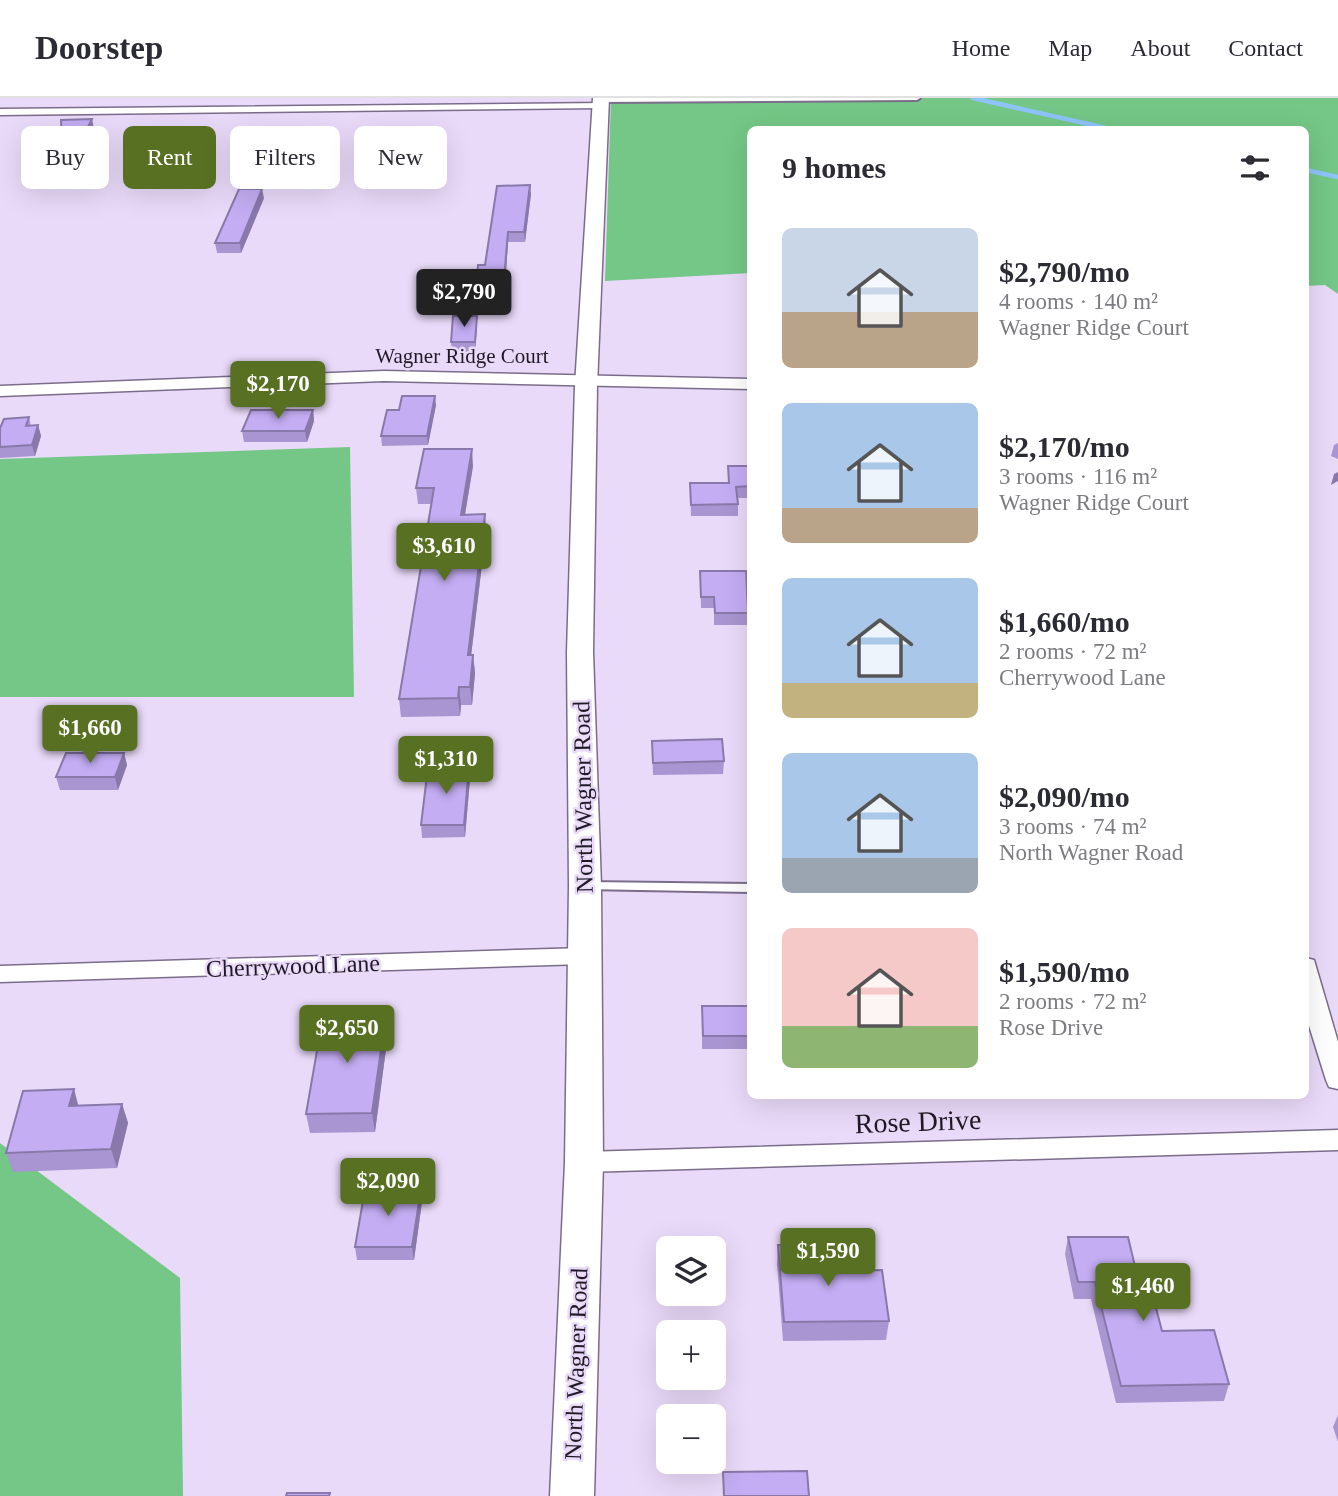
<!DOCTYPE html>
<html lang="en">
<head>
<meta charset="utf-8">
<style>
	:root { --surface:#fff; --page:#f2f2f3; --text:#2b2b33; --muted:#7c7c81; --line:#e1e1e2; --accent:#587022 }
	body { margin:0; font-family:"Times New Roman",serif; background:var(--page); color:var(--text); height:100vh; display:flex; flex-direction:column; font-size:26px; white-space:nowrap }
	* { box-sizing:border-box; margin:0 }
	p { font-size:23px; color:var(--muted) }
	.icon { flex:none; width:38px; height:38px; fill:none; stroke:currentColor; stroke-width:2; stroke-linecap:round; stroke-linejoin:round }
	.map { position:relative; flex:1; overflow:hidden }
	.drawer { position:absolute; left:747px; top:28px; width:562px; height:973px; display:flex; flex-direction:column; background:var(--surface); border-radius:10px; box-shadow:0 7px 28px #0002 }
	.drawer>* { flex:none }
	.banner { position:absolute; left:21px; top:28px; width:621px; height:63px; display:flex; gap:14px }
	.controls { position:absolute; left:656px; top:1138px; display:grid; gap:14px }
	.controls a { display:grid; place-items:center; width:70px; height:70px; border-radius:10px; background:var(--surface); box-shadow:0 7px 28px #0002; font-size:35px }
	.price { position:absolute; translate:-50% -60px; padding:0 16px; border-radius:7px; background:var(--accent); color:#fff; font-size:23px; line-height:46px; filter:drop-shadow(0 2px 4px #0008) }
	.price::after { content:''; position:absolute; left:50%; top:42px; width:21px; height:16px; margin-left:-10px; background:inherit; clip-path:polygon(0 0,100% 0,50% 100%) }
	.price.current { background:#222; color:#fff }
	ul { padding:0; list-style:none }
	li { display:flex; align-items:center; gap:21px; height:175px; padding:0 35px }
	li span { display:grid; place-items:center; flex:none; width:196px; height:140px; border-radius:10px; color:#555 }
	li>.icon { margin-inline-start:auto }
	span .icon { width:84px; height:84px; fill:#fffc; stroke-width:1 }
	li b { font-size:30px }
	h2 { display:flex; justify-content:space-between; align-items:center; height:84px; padding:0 35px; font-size:30px }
	.chip { padding:0 24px; border-radius:10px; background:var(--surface); box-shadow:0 7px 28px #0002; font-size:24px; line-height:63px }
	.chip.current { background:var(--accent); color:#fff }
	header { display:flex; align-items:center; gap:42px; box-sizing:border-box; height:98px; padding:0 35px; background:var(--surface); border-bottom:2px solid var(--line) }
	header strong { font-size:33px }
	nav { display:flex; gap:38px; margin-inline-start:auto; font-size:24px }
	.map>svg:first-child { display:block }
	.forest { fill:#74c786 }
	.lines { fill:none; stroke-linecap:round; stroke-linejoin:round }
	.stream { stroke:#8ec3fc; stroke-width:4.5 }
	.service-casing { stroke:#7b6d8a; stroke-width:4 }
	.minor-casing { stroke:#7b6d8a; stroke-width:3 }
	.secondary-casing { stroke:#7b6d8a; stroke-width:3 }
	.service { fill:#fff; fill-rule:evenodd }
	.minor { fill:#fff; fill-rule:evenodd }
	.secondary { fill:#fff; fill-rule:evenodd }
	.wall { fill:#a995d1 }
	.shaded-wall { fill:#8979aa }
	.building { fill:#c4adf3; stroke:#8979aa; stroke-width:2 }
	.labels { text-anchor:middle; stroke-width:5; stroke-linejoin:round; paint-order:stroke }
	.far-street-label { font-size:21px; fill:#201a26; stroke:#e9daf9 }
	.street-label { font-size:24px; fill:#201a26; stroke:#e9daf9 }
	.near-street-label { font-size:28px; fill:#201a26; stroke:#e9daf9 }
</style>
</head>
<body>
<header>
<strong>Doorstep</strong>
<nav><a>Home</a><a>Map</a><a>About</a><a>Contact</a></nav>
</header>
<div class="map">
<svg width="1338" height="1398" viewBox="0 0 1338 1398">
	<rect width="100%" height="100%" fill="#e9daf9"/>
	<g class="forest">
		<path d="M611,0H1338V196L1325,187L1306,188V32H751V175L605,183Z"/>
		<path d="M350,349L354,599H0V361Z"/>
		<path d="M0,1045L180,1180L183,1398H0Z"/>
	</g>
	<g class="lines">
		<g class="stream">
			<path d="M973,0L1115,32"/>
			<path d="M1306,72L1338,79"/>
		</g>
		<g class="service-casing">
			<g id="service">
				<path d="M652,0H920L917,2L601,4L598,2L601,0Z"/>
				<path d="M588,784L751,786V794L584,791L582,788L584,785Z"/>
			</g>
		</g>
		<g class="minor-casing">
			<g id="minor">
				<path d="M605,5V9L601,10L0,17V11Z"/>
				<path d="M384,273L751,281V291L384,283L0,298V288Z"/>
				<path d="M585,850L593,852L597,858L593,864L585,866L0,884V868Z"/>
				<path d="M1306,860L1314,862L1338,944V991L1329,989L1326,982L1306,918Z"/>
				<path d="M1338,1032V1052L584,1074L575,1071L571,1064L575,1057L584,1054Z"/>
			</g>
		</g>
		<g class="secondary-casing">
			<path id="secondary" d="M593,0H609L597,288L593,554L601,788L603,1064L594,1398H550L565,1064L569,788L567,554L575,288Z"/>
		</g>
		<use href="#service" class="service"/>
		<use href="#minor" class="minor"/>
		<use href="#secondary" class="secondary"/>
	</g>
	<g class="wall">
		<path d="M531,96L525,144H508L504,203L476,204V194L485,167Z"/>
		<path d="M264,100L241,155H217L215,145Z"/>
		<path d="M477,228L475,254L452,255L451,244Z"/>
		<path d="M436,307L428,347L382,348L381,338L399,312Z"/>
		<path d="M313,312L314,323L307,344H244L242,333Z"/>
		<path d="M29,319L31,328L38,327L41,338L35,358L0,360V330Z"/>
		<path d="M1338,345V361L1331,358L1334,347Z"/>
		<path d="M473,368L465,417L486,433L471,557H473L475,575L472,607H461L460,618L401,619L399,601L432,406H418L416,390Z"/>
		<path d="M728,368H751V400H738V418H691L690,385H728Z"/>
		<path d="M700,473L748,515V527H714V510H701Z"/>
		<path d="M652,643L724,663L723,676L653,677Z"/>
		<path d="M124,655L127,667L118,692H60L56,679Z"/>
		<path d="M469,668L470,681L465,739L422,740L421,727Z"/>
		<rect x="702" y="908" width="49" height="43"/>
		<path d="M388,936L375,1034L310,1035L306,1016Z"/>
		<path d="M122,1006L128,1025L117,1070L13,1074L6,1055L79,1007Z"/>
		<path d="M422,1104L414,1162H357L355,1149Z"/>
		<path d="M1068,1139L1144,1206L1162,1233L1229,1286L1224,1303L1116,1305L1091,1201H1074L1065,1156Z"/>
		<path d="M778,1147L837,1173L889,1223L886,1242L783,1243L777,1166Z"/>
		<path d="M1338,1317V1344L1333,1329Z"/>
	</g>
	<g class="shaded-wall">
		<path d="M92,21L94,30L65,87L63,78Z"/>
		<path d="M530,87L531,96L525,144L524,134Z"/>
		<path d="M262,91L264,100L241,155L240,145Z"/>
		<path d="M508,134V144L504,203L503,193Z"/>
		<path d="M477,218V228L475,254V244Z"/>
		<path d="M435,298L436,307L428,347L427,338Z"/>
		<path d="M313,312L314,323L307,344L305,333Z"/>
		<path d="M38,327L41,338L35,358L32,347Z"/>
		<path d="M472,351L473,368L462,434L461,417Z"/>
		<path d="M1338,374V383L1331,387L1334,376Z"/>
		<path d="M485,416L486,433L469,575L468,557Z"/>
		<path d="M473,557L475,575L472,607L470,589Z"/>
		<path d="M459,589L461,607L460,618L458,600Z"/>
		<path d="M124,655L127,667L118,692L115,679Z"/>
		<path d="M469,668L470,681L465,739L464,727Z"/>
		<path d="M386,917L388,936L375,1034L372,1015Z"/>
		<path d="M74,991L79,1010L69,1008Z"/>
		<path d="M122,1006L128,1025L117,1070L111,1051Z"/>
		<path d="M421,1091L422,1104L414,1162L412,1149Z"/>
	</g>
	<g class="building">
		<path d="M92,21L63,78L61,22Z"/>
		<path d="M530,87L524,134H508L503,193L476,194L478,167H485L497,88Z"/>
		<path d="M239,91H262L240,145H215Z"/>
		<path d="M453,218H477L475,244H451Z"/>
		<path d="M402,298H435L427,338H381L387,312H399Z"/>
		<path d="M251,312H313L305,333H242Z"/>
		<path d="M29,319L26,328L38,327L32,347L0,349V330L4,321Z"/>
		<path d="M424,351H472L461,417L485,416L468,557H473L470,589H459L458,600L399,601L434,390H416Z"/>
		<path d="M728,368H751V388L736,389L738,406L691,407L690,385H729Z"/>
		<path d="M700,473H746L748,515H715L714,499H701Z"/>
		<path d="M722,641L724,663L653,665L652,643Z"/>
		<path d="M66,655H124L115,679H56Z"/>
		<path d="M469,668L464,727H421L428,669Z"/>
		<path d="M702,908H751V938H703Z"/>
		<path d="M386,917L372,1015L306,1016L323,918Z"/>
		<path d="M74,991L69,1008L122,1006L111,1051L6,1055L23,993Z"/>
		<path d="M365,1091H421L412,1149H355Z"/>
		<path d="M1068,1139H1128L1144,1206H1155L1162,1233L1214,1232L1229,1286L1121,1288L1095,1184H1078Z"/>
		<path d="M778,1147H835L837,1173L882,1172L889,1223L784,1224Z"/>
		<path d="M807,1373L809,1398H724L723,1374Z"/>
		<path d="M287,1395H330L329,1398H286Z"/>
	</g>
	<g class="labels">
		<g class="far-street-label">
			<text x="462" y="265">Wagner Ridge Court</text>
		</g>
		<g class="street-label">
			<text transform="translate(583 699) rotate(-91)" y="8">North Wagner Road</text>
			<text transform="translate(293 868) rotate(-2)" y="8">Cherrywood Lane</text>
			<text transform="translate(576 1266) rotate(-88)" y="8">North Wagner Road</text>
		</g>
		<g class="near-street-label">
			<text transform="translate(918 1023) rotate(-2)" y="10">Rose Drive</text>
		</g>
	</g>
</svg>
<div class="controls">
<a><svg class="icon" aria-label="layers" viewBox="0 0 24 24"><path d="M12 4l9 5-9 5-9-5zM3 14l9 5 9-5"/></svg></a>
<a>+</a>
<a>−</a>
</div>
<b class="price current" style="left:464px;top:231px">$2,790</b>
<b class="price" style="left:278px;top:323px">$2,170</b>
<b class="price" style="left:444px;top:485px">$3,610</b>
<b class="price" style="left:90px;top:667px">$1,660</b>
<b class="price" style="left:446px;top:698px">$1,310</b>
<b class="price" style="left:347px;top:967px">$2,650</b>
<b class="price" style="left:388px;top:1120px">$2,090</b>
<b class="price" style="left:828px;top:1190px">$1,590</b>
<b class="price" style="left:1143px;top:1225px">$1,460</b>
<div class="banner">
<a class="chip">Buy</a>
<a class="chip current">Rent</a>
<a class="chip">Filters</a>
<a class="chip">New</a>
</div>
<section class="drawer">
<h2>9 homes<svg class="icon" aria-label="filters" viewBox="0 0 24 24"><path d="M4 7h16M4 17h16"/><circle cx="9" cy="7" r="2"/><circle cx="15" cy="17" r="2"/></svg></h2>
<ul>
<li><span style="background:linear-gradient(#c9d6e8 60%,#b9a48a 0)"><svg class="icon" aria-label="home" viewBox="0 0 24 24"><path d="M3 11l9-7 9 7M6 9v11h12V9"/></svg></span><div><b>$2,790/mo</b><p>4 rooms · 140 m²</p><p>Wagner Ridge Court</p></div></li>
<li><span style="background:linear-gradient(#a9c7e8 75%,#b9a48a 0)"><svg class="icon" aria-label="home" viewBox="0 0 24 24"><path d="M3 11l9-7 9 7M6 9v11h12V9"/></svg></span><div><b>$2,170/mo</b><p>3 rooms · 116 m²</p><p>Wagner Ridge Court</p></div></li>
<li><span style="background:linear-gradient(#a9c7e8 75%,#c2b280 0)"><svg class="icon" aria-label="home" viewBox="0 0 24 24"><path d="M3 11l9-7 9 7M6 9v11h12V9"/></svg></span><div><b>$1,660/mo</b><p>2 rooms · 72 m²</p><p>Cherrywood Lane</p></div></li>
<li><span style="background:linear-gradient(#a9c7e8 75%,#9aa5b1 0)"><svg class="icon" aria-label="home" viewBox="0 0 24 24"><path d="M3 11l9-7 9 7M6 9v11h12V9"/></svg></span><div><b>$2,090/mo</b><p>3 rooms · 74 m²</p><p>North Wagner Road</p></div></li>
<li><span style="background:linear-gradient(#f6c9c9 70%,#8fb573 0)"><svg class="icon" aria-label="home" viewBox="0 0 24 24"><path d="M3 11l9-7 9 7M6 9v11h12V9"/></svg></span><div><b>$1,590/mo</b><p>2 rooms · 72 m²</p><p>Rose Drive</p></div></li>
</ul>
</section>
</div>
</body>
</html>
